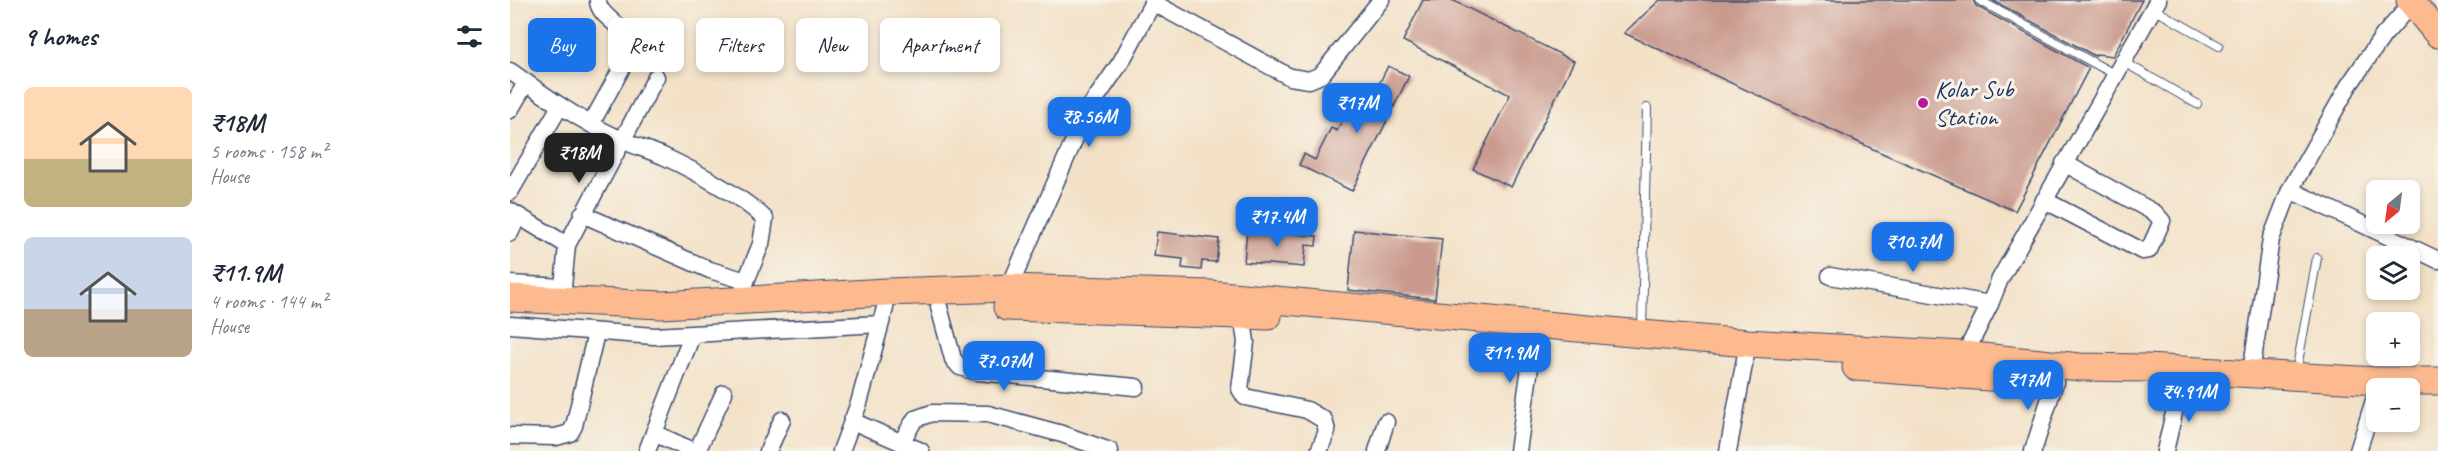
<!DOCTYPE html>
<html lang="en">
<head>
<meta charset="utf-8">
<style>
	:root { --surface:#fff; --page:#f2f2f3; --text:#1f2937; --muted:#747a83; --accent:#1a73e8 }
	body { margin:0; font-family:Caveat,sans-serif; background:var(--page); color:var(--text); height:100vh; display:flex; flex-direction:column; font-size:22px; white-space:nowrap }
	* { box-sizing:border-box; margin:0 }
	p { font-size:20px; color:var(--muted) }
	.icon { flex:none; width:33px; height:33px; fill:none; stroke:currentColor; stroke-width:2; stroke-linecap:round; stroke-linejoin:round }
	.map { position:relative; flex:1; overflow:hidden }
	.details { display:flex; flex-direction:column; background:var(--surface); width:510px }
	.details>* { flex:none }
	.top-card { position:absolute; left:18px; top:18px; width:570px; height:54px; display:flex; gap:12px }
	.needle { width:39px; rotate:209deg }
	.buttons { position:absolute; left:1856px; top:180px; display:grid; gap:12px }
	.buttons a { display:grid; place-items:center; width:54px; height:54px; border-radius:9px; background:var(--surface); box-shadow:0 3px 9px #0003; font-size:30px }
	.price { position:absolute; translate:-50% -51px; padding:0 14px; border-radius:12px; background:var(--accent); color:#fff; font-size:20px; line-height:39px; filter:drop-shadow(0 2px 3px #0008) }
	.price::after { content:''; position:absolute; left:50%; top:36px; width:18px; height:14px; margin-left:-9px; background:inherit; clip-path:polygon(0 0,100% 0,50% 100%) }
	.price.on { background:#222; color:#fff }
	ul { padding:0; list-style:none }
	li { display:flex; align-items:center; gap:18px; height:150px; padding:0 24px }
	li span { display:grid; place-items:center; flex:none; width:168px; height:120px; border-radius:9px; color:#555 }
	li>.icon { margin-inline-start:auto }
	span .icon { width:72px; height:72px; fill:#fffc; stroke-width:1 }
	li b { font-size:26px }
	h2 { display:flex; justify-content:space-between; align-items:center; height:72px; padding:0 24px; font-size:26px }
	.tag { padding:0 21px; border-radius:9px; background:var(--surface); box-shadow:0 3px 9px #0003; font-size:21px; line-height:54px }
	.tag.on { background:var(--accent); color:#fff }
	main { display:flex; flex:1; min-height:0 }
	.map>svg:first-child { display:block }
	.building { fill:#ca9a8e }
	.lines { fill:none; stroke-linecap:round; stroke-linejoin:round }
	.lane-casing { stroke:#3b4a6e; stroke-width:10 }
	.street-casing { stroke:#3b4a6e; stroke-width:19 }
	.primary-casing { stroke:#3b4a6e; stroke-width:29 }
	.lane { stroke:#fff; stroke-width:8 }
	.street { stroke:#fff; stroke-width:16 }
	.primary { stroke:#fcba8e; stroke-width:27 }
	.poi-dot { fill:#b5179e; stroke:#f7f3e8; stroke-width:2 }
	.labels { text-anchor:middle; stroke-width:6; stroke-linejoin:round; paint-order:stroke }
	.poi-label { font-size:24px; fill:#1b2f5e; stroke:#f7f3e8; text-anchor:start }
</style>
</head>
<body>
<main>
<section class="details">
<h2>9 homes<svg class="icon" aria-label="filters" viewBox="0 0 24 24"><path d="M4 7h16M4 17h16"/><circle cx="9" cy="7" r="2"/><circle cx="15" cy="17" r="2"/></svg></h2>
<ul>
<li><span style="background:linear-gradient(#ffd9b3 60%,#c2b280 0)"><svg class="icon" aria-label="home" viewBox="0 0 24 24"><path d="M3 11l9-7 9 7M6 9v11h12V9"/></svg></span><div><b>₹18M</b><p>5 rooms · 158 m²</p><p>House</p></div></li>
<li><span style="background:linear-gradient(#c9d6e8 60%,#b9a48a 0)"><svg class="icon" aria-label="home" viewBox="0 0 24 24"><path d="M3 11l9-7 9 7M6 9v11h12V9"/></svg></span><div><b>₹11.9M</b><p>4 rooms · 144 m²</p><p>House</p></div></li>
</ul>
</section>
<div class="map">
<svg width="1928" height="451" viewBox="0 0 1928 451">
	<rect width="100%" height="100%" fill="#f7f3e8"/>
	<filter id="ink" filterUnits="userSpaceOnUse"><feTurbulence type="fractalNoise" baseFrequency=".0167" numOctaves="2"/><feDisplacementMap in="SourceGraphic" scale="12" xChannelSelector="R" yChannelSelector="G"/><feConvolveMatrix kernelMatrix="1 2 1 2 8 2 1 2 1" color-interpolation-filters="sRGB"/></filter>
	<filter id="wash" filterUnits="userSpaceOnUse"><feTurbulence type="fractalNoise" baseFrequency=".008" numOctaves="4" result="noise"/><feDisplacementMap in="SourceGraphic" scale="24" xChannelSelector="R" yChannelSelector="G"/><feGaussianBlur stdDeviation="1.35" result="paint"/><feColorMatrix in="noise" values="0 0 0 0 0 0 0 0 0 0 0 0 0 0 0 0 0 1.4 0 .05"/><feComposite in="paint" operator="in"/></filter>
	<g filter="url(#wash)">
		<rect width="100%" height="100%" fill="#f3e1c7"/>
		<g id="blocks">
			<g class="building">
				<path d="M913,0H942L1064,61L1001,187L963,169L1000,95L893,41Z"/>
				<path d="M1150,0H1463L1466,6L1579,68L1505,211L1365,150L1114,33Z"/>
				<path d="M1482,0H1632L1603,56L1587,54L1585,56Z"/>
				<path d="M878,66L899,76L842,191L789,165L794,154L805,160L821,128L827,131L842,101L857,108Z"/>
				<path d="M737,230L807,236L806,246L796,245L794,267L734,262Z"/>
				<path d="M844,230L932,239L925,299L838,290Z"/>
				<path d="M647,232L709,239L706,262L692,261L691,270L672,268L673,259L644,256Z"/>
			</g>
		</g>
	</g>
	<g filter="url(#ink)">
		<use href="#blocks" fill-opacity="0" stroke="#3b4a6e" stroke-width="1.5"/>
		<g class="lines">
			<g class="lane-casing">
				<g id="lane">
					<path d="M1469,0L1604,74"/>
					<path d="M1642,8L1709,46"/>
					<path d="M1612,61L1687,104"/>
					<path d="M1132,331L1137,108"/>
					<path d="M1786,373L1807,258"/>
				</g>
			</g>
			<g class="street-casing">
				<g id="street">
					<path d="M642,2L780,77L799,80L811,75L871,0"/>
					<path d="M0,71C35,96 70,121 110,139C124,146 139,150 153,156C183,170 232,196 255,219L251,244L236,281L231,301"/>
					<path d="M0,110L16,83"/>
					<path d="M81,124L125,44C117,28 87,16 88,0"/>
					<path d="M1780,190L1928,260"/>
					<path d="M0,192L50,106"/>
					<path d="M1534,200L1632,251L1639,250L1652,221L1645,213L1554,163"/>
					<path d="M0,211L57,245"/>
					<path d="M72,214L200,270L236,281"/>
					<path d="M0,233L8,216"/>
					<path d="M1320,276L1480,304"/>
					<path d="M0,284L53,287"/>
					<path d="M499,288L576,113L611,62L644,0"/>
					<path d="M57,302L53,287L57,245L146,77"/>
					<path d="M429,307L443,359L450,367L467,372L626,387"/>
					<path d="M732,315L736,342L730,389L735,397L797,410L814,420L817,431L809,451"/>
					<path d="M0,325L144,336L370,324"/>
					<path d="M182,335L144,433L183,451"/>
					<path d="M1451,362L1480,304L1490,279L1648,0"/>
					<path d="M1741,373L1761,239L1780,190L1839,85L1873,36L1902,3"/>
					<path d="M342,421L411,451"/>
					<path d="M0,436L46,437L60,433L64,426L86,333"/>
					<path d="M392,441L405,419L422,413L478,414L552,434L600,451"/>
					<path d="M137,451L144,433"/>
					<path d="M187,451L214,393"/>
					<path d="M258,451L272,420"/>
					<path d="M331,451L349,403L375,308L376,292"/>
					<path d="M867,451L876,422"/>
					<path d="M1008,451L1026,325"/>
					<path d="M1218,451L1238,343"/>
					<path d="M1523,451L1545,382"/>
					<path d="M1655,451L1670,388"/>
					<path d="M1848,451L1866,394"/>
				</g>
			</g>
			<g class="primary-casing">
				<g id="primary">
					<path d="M1900,0L1928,34"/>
					<path d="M0,298L152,305L376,292L499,288L700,294L1132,334L1238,343L1453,355L1570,367L1636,368L1868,381H1928"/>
					<path d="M497,307L758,316"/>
					<path d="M1346,367L1532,381"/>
				</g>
			</g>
			<use href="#lane" class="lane"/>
			<use href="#street" class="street"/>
			<use href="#primary" class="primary"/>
		</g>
	</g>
	<circle class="poi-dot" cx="1413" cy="103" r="6"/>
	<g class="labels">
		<g class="poi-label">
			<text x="1425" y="97">Kolar Sub<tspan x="1425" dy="28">Station</tspan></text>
		</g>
	</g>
</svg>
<div class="buttons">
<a><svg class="needle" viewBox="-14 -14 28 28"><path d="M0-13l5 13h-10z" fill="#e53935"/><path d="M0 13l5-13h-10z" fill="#747a83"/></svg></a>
<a><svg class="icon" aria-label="layers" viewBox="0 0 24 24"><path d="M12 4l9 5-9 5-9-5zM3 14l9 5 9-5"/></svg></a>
<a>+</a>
<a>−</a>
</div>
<b class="price" style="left:847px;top:134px">₹17M</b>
<b class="price" style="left:579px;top:148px">₹8.56M</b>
<b class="price on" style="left:69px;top:184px">₹18M</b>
<b class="price" style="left:767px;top:248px">₹17.4M</b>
<b class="price" style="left:1403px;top:273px">₹10.7M</b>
<b class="price" style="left:1000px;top:384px">₹11.9M</b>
<b class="price" style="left:494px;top:392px">₹7.07M</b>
<b class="price" style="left:1518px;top:411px">₹17M</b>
<b class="price" style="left:1679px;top:423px">₹4.91M</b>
<div class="top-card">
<a class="tag on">Buy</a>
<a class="tag">Rent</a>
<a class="tag">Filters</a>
<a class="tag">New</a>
<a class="tag">Apartment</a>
</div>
</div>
</main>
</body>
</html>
